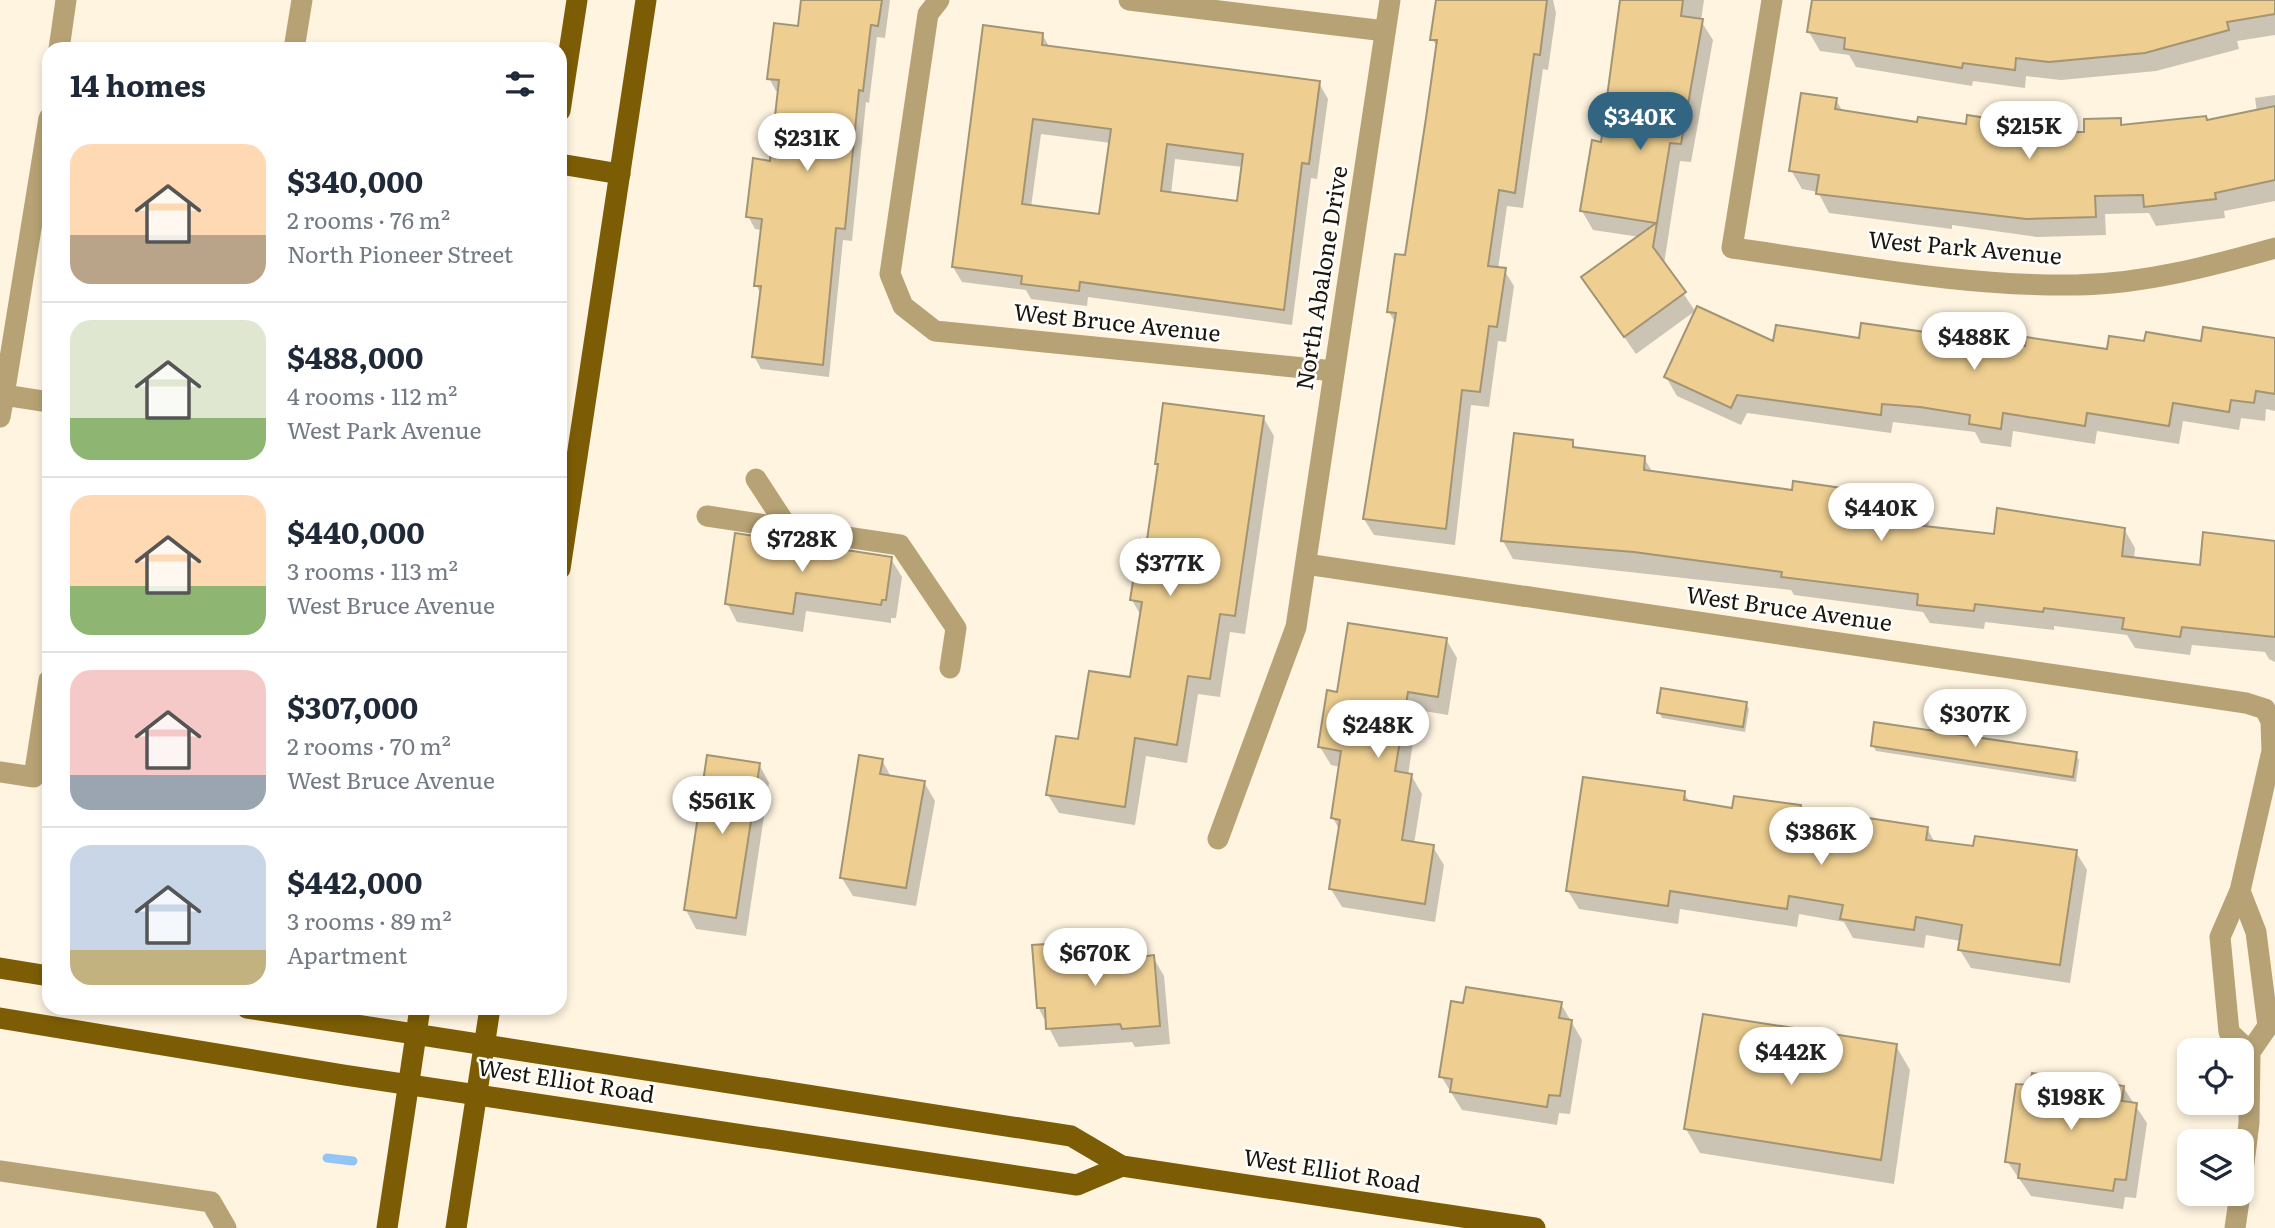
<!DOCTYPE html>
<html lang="en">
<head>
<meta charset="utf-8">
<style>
	:root { --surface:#fff; --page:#f2f2f3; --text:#1f2937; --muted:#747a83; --line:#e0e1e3; --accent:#316582 }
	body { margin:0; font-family:Literata,serif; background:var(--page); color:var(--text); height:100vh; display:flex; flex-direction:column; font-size:26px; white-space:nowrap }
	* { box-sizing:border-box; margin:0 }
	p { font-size:23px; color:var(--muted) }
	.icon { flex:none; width:38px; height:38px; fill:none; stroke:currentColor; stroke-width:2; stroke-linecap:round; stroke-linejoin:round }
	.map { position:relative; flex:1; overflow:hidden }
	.details { position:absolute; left:42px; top:42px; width:525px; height:973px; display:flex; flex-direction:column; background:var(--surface); border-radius:21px; box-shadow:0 4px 10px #0003 }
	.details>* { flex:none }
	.controls { position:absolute; left:2177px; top:1038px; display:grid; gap:14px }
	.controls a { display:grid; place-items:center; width:77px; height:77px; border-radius:14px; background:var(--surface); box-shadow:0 4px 10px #0003; font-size:35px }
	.price { position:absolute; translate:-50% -60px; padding:0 16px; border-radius:24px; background:#fff; color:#222; font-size:23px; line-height:46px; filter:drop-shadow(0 2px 4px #0008) }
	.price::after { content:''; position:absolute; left:50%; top:42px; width:21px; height:16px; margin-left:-10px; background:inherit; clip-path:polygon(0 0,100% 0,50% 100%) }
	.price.on { background:var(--accent); color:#fff }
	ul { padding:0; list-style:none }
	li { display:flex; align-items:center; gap:21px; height:175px; padding:0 28px }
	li+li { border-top:2px solid var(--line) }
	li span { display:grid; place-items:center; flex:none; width:196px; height:140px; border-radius:21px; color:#555 }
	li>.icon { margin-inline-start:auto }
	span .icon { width:84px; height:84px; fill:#fffc; stroke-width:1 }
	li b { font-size:30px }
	h2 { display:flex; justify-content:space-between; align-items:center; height:84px; padding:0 28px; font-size:30px }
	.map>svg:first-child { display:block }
	.shadow { fill:#0003; fill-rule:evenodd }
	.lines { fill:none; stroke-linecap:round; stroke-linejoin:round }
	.stream { stroke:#92c5f5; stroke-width:9 }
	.building { fill:#eecf91; stroke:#a39474; stroke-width:2; fill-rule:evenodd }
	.minor { stroke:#b7a275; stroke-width:21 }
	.major { stroke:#7c5d06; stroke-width:21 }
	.labels { text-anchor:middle; stroke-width:5; stroke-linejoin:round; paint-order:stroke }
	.street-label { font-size:23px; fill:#1c160a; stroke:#fff }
</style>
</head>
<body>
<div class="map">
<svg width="2275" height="1228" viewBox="0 0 2275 1228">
	<rect width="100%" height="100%" fill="#fef4e0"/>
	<g class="shadow">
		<path d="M803,0H890L885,38L877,37L869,103L866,102L852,241L843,240L829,377L761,369L754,356L762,296L756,285L762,230L755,229L748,216L771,163L780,91H776L769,78L800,28Z"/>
		<path d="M1438,0H1553L1556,13L1548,70L1543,69L1523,208L1507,206L1498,269L1504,270L1514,286L1506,342L1498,341L1489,407L1471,405L1455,545L1374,535L1364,519L1396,324L1389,312L1407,257L1438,48L1432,39Z"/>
		<path d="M1622,0H1704L1701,21L1713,40L1691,162L1680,161L1664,264L1695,311L1636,354L1583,278L1640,237L1593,230L1582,211L1603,144Z"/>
		<path d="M1814,0H2275V35L2237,41L2239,49L2156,71L2061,80L2026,76L2025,88L1973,81L1972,86L1856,67L1849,55L1820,51L1809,32Z"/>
		<path d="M1042,34L1050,48L1319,83L1328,99L1317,179L1311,178L1292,325L1088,297L1087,306L1031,299L1026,290L962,282L953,267ZM1041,134L1111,143L1100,216L1031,207ZM1175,159L1243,167L1239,203L1171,194Z"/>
		<path d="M2275,95V201L2224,211L2225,218L2156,226L2149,213L2105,214L2106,235L2037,237L1952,225V229L1829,213L1818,192L1802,189L1791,170L1836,100L1843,112L1918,124L1968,126L1992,121L1998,131L2051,138L2086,134L2120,120L2124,127L2207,122L2257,112L2255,98Z"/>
		<path d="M1860,340L2108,351L2146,343L2275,340V411L2266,409L2265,421L2241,418L2239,430L2183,421L2179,444L2097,431L2095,444L2013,431L2011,447L1981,443L1975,432L1893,422L1891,433L1747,413L1741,425L1677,396L1666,377L1775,344Z"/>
		<path d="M1263,417L1274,436L1245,634L1230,632L1220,697L1198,694L1187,763L1146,756L1135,825L1059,813L1048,795L1079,741L1131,679L1141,616L1132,600L1148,542L1159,468L1156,464Z"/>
		<path d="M1572,442L1577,450L1644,458L1653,473L1793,492L1918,500L1929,519L1928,528L1995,536L2124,529L2135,548L2134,559L2201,567L2275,548V662L2269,659L2265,652L2192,645L2190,655L2135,648L2127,635L2054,626V630L1985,622L1984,629L1930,623L1923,612L1794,595L1791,590L1513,559L1503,541Z"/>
		<path d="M891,559L902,577L896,618H891V623L806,611L803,632L737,622L727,603Z"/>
		<path d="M1446,639L1457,658L1448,715L1418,710L1408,775H1411L1422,794L1414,844L1433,847L1444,865L1435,922L1342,907L1331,889L1340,831L1333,818L1340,767L1331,765L1320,747L1339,694Z"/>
		<path d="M1746,703L1749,709L1745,732L1662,718L1659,712Z"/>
		<path d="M1873,746L2076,754L2079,760L2076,782L1876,751Z"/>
		<path d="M882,760L891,777L924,782L935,801L916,906L853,896L842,878Z"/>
		<path d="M759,764L769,783L746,936L696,929L686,910Z"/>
		<path d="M1684,793L1690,803L1734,810L1799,807L1808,822L1860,831L1927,828L1935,843L1975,848L2076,852L2087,870L2070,983L1971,968L1960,950L1961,941L1926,935L1924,948L1853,938L1844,922L1799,914L1797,927L1680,909L1678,924L1579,909L1568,891Z"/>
		<path d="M1060,945L1065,953L1121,949L1124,954H1137L1140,959L1153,957L1164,976L1170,1044L1135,1047L1132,1042L1059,1047L1038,1007Z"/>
		<path d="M1561,1004L1582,1040L1570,1114L1559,1113L1557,1125L1462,1110L1441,1076L1465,1005Z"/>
		<path d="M1896,1046L1910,1070L1894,1184L1700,1153L1686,1129Z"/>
		<path d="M2123,1087L2147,1123L2136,1198L2125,1197L2123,1209L2031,1196L2007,1161Z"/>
	</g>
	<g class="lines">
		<path class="stream" d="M327,1158L353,1161"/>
	</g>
	<g class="building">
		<path d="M801,0H882L878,26L871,25L863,91L859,90L845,229L836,228L823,365L752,357L761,286H754L762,219L746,217L753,158L770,161L779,80L767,79L774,23L798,26Z"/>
		<path d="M1436,0H1547L1540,55L1534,54L1515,193L1499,190L1488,266L1506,268L1497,327L1489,326L1480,392L1462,390L1446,529L1363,519L1396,313L1387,312L1395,254L1405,255L1426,118L1437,40H1430Z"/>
		<path d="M1620,0H1683L1681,16L1703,19L1681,144L1670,143L1653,247L1686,292L1624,337L1581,277L1656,223L1580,211L1592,140L1601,142Z"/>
		<path d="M1812,0H2275V14L2227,22L2229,30L2145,53L2049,62L2016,58L2015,70L1963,63L1962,68L1844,49L1845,38L1807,32Z"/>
		<path d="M983,25L1043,33L1042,45L1320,81L1309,164L1302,163L1284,310L1080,282L1079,291L1021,284L1022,276L952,267ZM1033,119L1111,129L1099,214L1022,204ZM1167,144L1243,154L1237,201L1161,191Z"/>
		<path d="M1801,93L1837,98L1835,109L1917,122L1918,117L1966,124L1967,115L1993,119L1991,128L2050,136V132H2084V119L2121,118V125L2206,116L2207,120L2275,106V180L2215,193L2216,199L2144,207L2143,195L2095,196L2096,217L2026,219L1816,194L1819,175L1789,171Z"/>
		<path d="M1697,306L1773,341L1776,325L1859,338L1861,323L2025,346L2026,337L2107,349L2109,336L2144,341L2146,332L2201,341L2203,327L2275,338V394L2256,391L2254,403L2231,400L2229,412L2173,403L2169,426L2087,413L2085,426L2003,413L2001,429L1969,424L1970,415L1920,407L1882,404L1881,415L1737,395L1731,408L1664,377Z"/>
		<path d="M1163,403L1264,416L1235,616L1220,614L1210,679L1188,676L1177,745L1135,738L1125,807L1046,795L1056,736L1078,739L1089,671L1130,677L1142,602L1130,600L1140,539L1147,540L1158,464H1155Z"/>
		<path d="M1514,433L1573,440V447L1645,456L1644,470L1792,490L1793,481L1919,499L1916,525L1994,534L1997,508L2125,528L2122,556L2200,565L2203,532L2275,541V637L2182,627L2180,637L2122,629L2124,618L2044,608L2043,612L1975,604L1974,611L1917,605L1918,594L1781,577L1782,572L1634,552L1501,541Z"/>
		<path d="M735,533L892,557L886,600H882L881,605L796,593L793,614L725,604Z"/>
		<path d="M1348,623L1447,638L1438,697L1408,692L1395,771L1412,774L1402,840L1434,845L1425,904L1329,889L1340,820L1331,818L1341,751L1318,747L1327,690L1337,692Z"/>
		<path d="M1661,688L1747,702L1743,727L1657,713Z"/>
		<path d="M1874,722L2077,752L2073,777L1871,746Z"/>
		<path d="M707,755L760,763L736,918L684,910Z"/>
		<path d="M859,755L883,759L880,774L925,781L906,888L840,878Z"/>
		<path d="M1583,777L1685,791L1684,800L1732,808L1734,796L1801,805L1798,819L1859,829L1861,817L1928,827L1926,840L1973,846L1975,836L2077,850L2060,965L1958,950L1962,925L1916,917L1914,930L1840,919L1843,905L1789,896L1787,909L1670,891L1668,906L1566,891Z"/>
		<path d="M1061,943L1062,952L1122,947L1120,953L1138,952V957L1154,955L1160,1026L1122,1029L1120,1024L1046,1029L1045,1008H1037L1032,945Z"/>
		<path d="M1466,987L1562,1002L1559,1018L1572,1020L1560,1096L1549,1095L1547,1107L1450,1092L1452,1079L1439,1077L1451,1001L1463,1003Z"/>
		<path d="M1703,1014L1897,1044L1881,1160L1684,1129Z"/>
		<path d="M2032,1073L2124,1086L2122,1101L2137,1103L2126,1180L2115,1179L2113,1191L2018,1178L2020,1164L2005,1162L2016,1084L2030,1085Z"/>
	</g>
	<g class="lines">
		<g class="minor">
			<path d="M939,0L928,14L890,274L903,306L935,331L1334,371"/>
			<path d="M1129,0L1385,31"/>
			<path d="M1772,0L1732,248C1844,263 1963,287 2076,285C2144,284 2211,266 2275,248"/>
			<path d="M59,49L66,0"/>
			<path d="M294,49L302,0"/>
			<path d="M4,395L49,118"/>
			<path d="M0,417L4,395L49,402"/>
			<path d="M756,479L788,528"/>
			<path d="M707,516L900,545L956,628L950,668"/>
			<path d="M1306,564L2246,703L2265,709L2271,721L2272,751L2240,891L2220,937L2229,1032L2250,1052"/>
			<path d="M0,772L34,777L49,680"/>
			<path d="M1218,839L1296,627L1390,0"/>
			<path d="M2240,891L2256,932L2268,1026L2250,1052L2249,1123L2242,1179"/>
			<path d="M0,1171L211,1202L226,1228"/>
			<path d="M2235,1228L2240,1194"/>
		</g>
		<g class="major">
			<path d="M560,111L577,0"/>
			<path d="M560,164L620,174"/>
			<path d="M560,569L646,0"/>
			<path d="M0,968L49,976"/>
			<path d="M247,1008L1071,1136L1122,1166L1535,1228"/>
			<path d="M0,1018L344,1075L1077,1185L1122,1166"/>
			<path d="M387,1228L420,1008"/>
			<path d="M456,1228L490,1008"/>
		</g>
	</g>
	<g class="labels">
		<g class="street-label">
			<text transform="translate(1965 248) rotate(5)" y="8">West Park Avenue</text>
			<text transform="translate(1322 278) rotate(-81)" y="8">North Abalone Drive</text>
			<text transform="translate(1117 323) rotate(6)" y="8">West Bruce Avenue</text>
			<text transform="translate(1789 609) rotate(8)" y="8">West Bruce Avenue</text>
			<text transform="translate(566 1081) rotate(9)" y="8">West Elliot Road</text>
			<text transform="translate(1332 1171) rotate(9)" y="8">West Elliot Road</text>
		</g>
	</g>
</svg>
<div class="controls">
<a><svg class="icon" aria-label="locate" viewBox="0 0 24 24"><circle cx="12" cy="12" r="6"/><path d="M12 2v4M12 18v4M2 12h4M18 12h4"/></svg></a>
<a><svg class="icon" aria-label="layers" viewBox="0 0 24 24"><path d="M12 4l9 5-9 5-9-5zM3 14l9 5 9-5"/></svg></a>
</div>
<b class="price on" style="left:1640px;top:152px">$340K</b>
<b class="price" style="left:2029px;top:161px">$215K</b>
<b class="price" style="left:807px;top:173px">$231K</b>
<b class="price" style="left:1974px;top:372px">$488K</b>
<b class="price" style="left:1881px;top:543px">$440K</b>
<b class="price" style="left:802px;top:574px">$728K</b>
<b class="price" style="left:1170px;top:598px">$377K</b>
<b class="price" style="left:1975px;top:749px">$307K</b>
<b class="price" style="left:1378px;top:760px">$248K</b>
<b class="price" style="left:722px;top:836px">$561K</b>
<b class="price" style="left:1821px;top:867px">$386K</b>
<b class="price" style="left:1095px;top:988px">$670K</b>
<b class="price" style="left:1791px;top:1087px">$442K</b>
<b class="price" style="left:2071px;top:1132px">$198K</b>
<section class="details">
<h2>14 homes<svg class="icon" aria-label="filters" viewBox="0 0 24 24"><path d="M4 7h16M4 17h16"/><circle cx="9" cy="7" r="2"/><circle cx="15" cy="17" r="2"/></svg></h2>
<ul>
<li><span style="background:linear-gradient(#ffd9b3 65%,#b9a48a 0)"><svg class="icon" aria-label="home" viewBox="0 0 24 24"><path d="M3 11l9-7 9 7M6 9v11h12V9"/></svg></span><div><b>$340,000</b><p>2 rooms · 76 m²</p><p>North Pioneer Street</p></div></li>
<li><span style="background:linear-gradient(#dfe7d0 70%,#8fb573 0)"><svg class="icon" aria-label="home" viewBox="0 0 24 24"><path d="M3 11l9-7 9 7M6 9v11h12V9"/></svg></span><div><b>$488,000</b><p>4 rooms · 112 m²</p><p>West Park Avenue</p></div></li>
<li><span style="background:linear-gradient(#ffd9b3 65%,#8fb573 0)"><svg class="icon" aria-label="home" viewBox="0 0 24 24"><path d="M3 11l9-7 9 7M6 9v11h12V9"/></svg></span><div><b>$440,000</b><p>3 rooms · 113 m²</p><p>West Bruce Avenue</p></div></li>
<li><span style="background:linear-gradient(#f6c9c9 75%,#9aa5b1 0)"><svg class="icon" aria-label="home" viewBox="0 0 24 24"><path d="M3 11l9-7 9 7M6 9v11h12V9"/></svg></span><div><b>$307,000</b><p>2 rooms · 70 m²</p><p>West Bruce Avenue</p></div></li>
<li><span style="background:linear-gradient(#c9d6e8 75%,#c2b280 0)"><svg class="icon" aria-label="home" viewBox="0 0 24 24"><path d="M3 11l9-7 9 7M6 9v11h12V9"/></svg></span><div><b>$442,000</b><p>3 rooms · 89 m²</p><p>Apartment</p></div></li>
</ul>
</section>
</div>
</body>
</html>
